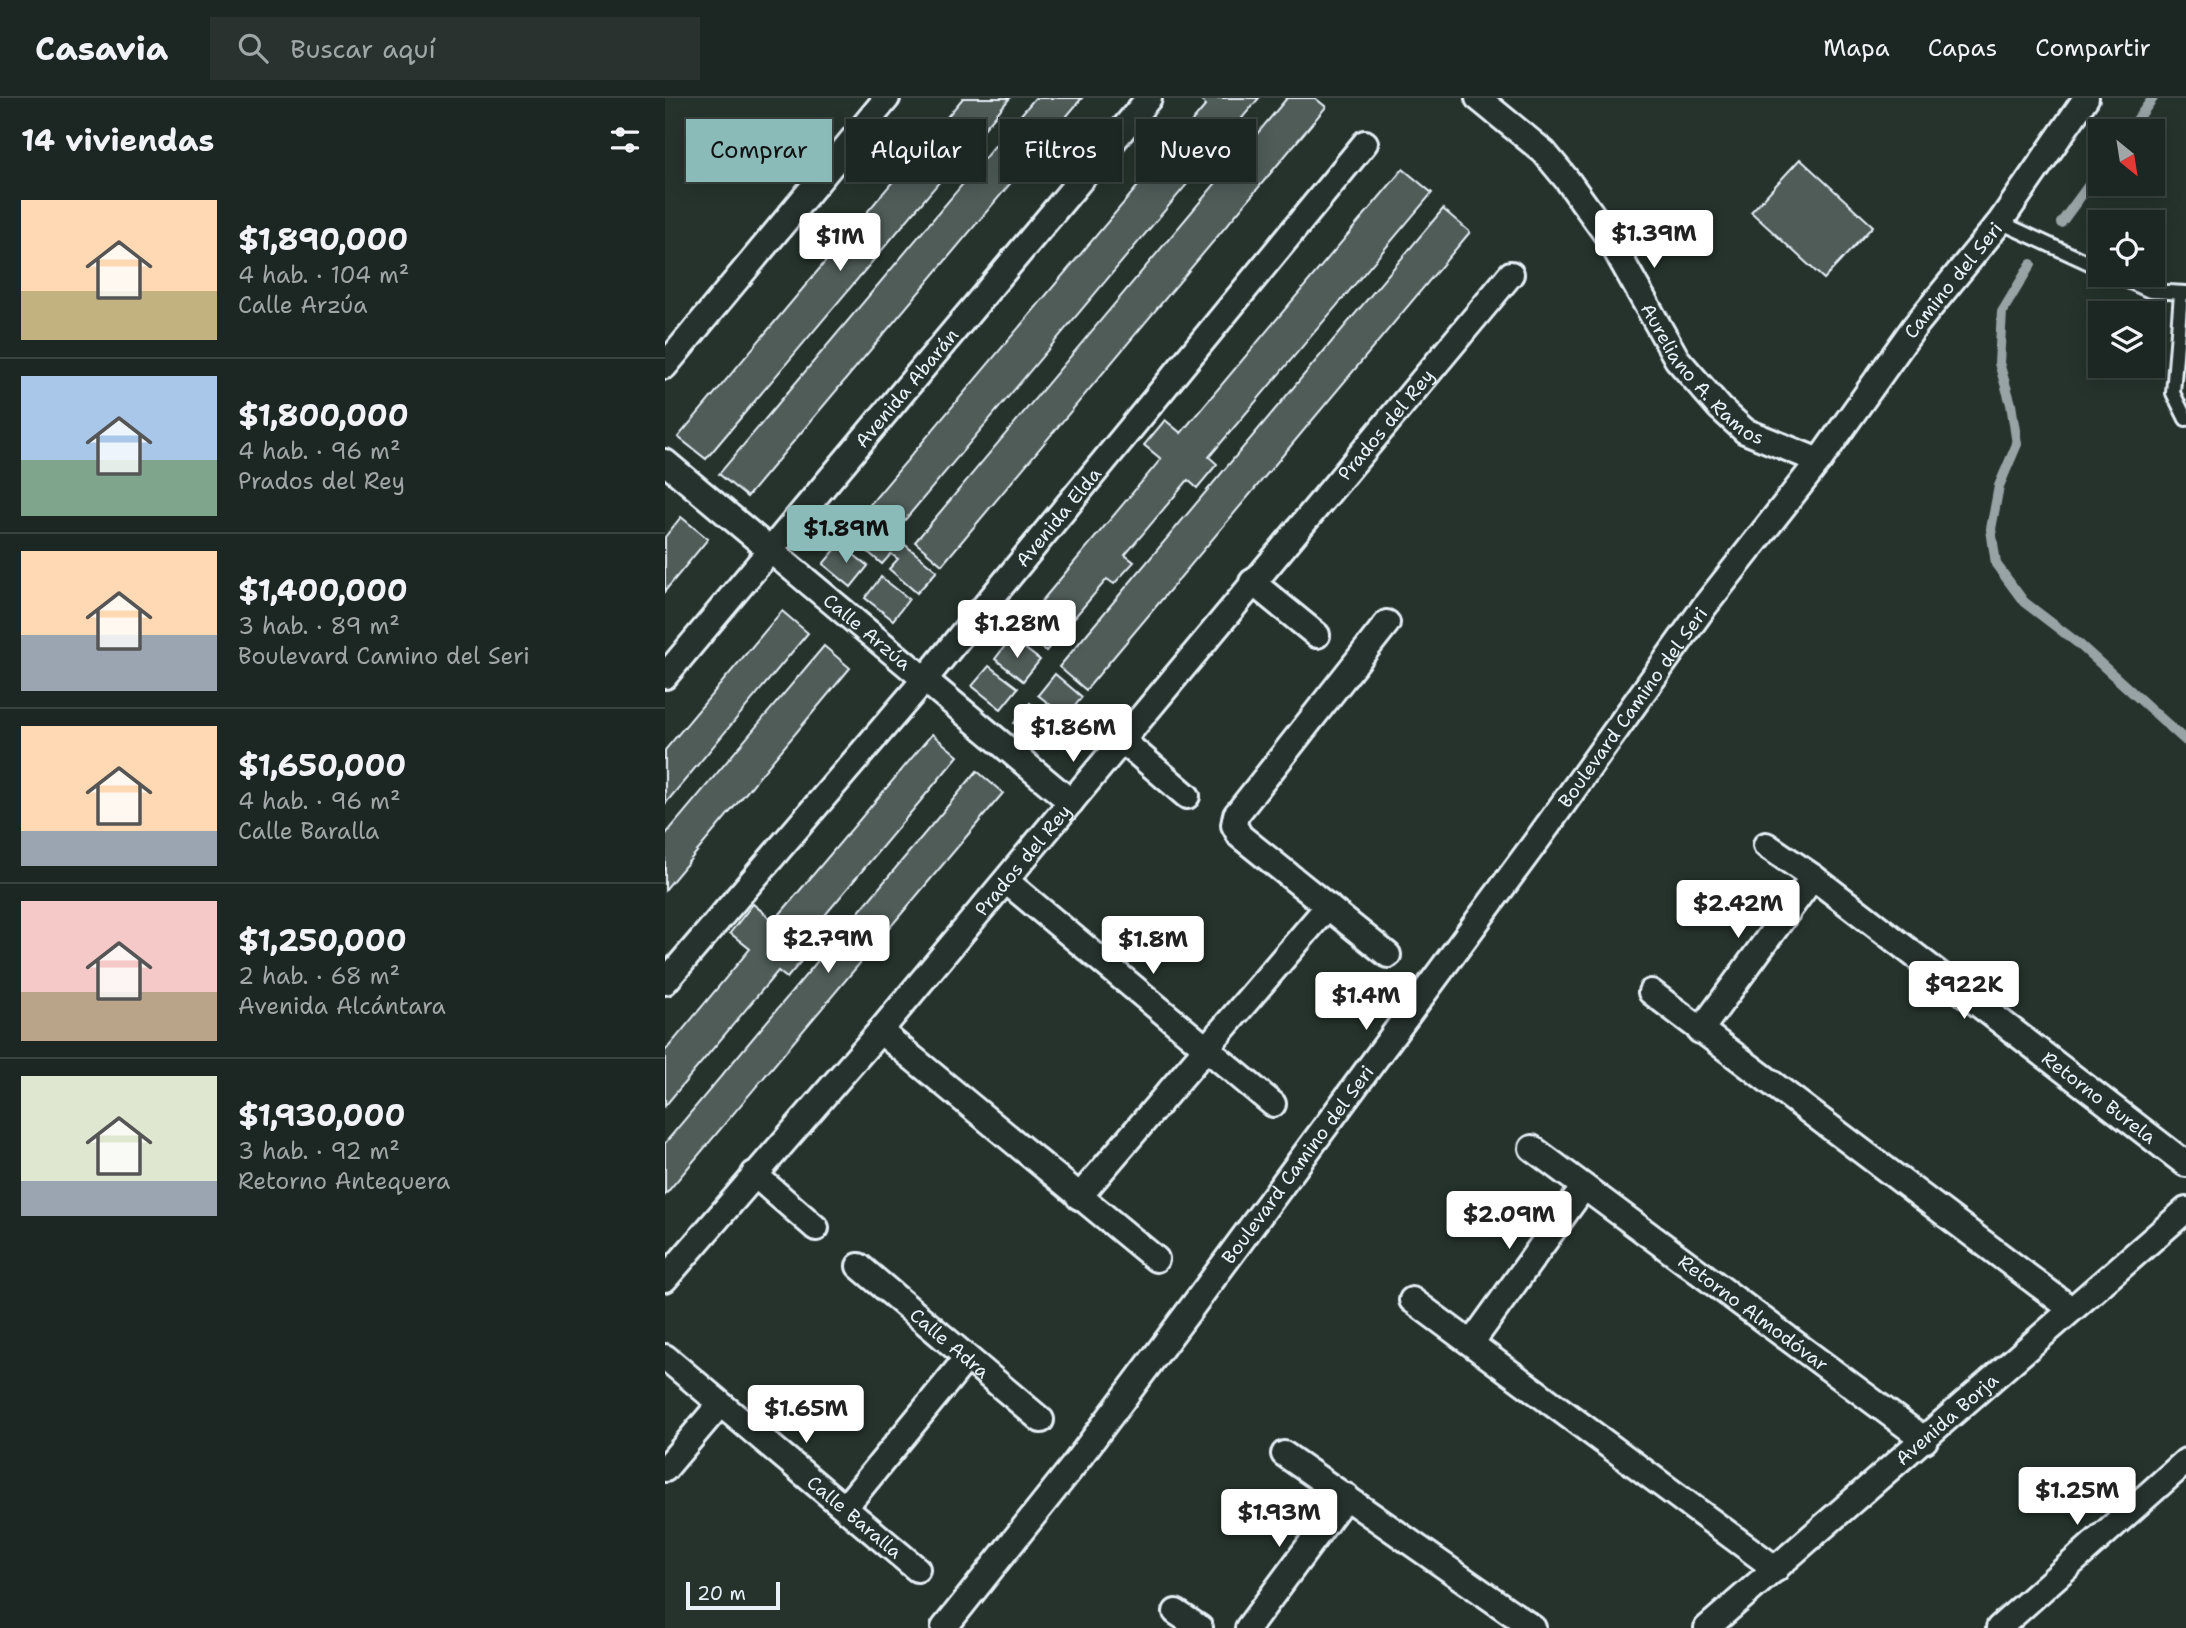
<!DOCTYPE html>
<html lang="es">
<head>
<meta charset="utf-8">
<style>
	:root { --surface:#1c2622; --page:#29322f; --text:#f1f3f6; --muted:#a0a5a5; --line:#3a4340; --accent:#8bbbb9 }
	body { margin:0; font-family:"Shantell Sans",sans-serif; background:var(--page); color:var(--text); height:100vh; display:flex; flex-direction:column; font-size:26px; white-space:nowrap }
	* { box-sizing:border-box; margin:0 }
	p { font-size:23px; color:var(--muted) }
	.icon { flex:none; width:38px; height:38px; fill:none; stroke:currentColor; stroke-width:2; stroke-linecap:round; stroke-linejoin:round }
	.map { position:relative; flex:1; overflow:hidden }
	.side { display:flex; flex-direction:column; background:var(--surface); width:665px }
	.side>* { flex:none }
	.top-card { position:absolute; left:21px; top:21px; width:665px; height:63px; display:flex; gap:14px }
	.needle { width:46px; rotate:150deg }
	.tools { position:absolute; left:1423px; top:21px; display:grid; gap:14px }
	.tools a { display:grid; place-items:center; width:77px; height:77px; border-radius:0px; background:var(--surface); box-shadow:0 4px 18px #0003,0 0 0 2px var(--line); font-size:35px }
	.scale { position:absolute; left:21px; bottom:18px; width:94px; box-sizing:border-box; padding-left:7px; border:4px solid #e8f1f8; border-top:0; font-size:19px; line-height:24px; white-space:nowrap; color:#e8f1f8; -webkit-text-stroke:5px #26332d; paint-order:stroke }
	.price { position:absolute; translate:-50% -60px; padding:0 16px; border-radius:7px; background:#fff; color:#222; font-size:23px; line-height:46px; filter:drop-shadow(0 2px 4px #0008) }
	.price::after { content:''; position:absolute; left:50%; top:42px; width:21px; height:16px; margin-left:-10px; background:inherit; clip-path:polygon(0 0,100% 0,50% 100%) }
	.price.selected { background:var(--accent); color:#111 }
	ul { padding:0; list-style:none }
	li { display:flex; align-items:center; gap:21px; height:175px; padding:0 21px }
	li+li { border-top:2px solid var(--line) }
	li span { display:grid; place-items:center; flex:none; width:196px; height:140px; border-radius:0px; color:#555 }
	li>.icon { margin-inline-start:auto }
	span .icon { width:84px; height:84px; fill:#fffc; stroke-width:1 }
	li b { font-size:30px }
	h2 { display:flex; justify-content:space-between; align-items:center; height:84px; padding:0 21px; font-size:30px }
	.pill { padding:0 24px; border-radius:0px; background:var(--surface); box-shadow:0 4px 18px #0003,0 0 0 2px var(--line); font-size:24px; line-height:63px }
	.pill.selected { background:var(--accent); color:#111 }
	header { display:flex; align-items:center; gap:42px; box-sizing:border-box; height:98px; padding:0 35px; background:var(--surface); border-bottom:2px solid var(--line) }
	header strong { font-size:33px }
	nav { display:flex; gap:38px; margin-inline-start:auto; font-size:24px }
	.search { width:490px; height:63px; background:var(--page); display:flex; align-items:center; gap:18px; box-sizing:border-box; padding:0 24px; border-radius:0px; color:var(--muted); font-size:26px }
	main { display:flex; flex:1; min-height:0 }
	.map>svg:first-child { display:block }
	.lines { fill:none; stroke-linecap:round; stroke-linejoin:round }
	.stream { stroke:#98a3a5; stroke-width:10 }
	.building { fill:#505c59; stroke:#e8f1f8; stroke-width:2 }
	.lane-casing { stroke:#e8f1f8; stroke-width:18 }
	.street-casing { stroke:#e8f1f8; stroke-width:30 }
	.lane { stroke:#26332d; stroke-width:12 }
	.street { stroke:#26332d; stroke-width:24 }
	.labels { text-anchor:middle; stroke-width:5; stroke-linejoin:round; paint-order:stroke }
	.street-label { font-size:19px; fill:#e8f1f8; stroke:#26332d }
</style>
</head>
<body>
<header>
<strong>Casavia</strong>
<div class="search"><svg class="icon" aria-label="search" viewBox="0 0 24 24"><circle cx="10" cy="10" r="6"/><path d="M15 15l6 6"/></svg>Buscar aquí</div>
<nav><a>Mapa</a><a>Capas</a><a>Compartir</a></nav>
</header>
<main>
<section class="side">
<h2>14 viviendas<svg class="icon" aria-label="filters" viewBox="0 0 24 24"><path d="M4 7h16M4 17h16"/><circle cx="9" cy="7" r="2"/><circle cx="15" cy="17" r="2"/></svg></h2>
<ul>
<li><span style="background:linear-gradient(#ffd9b3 65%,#c2b280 0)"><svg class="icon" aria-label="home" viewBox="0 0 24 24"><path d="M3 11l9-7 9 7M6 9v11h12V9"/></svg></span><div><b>$1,890,000</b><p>4 hab. · 104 m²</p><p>Calle Arzúa</p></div></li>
<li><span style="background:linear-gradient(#a9c7e8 60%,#7fa58c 0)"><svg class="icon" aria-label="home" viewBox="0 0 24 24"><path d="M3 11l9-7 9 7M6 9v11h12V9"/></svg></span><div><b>$1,800,000</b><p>4 hab. · 96 m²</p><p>Prados del Rey</p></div></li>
<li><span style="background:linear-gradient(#ffd9b3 60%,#9aa5b1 0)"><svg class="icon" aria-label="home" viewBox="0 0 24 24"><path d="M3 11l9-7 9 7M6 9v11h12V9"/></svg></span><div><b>$1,400,000</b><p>3 hab. · 89 m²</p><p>Boulevard Camino del Seri</p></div></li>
<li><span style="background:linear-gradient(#ffd9b3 75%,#9aa5b1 0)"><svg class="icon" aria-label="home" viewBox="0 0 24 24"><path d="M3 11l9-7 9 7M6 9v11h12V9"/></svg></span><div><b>$1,650,000</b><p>4 hab. · 96 m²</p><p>Calle Baralla</p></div></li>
<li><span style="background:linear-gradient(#f6c9c9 65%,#b9a48a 0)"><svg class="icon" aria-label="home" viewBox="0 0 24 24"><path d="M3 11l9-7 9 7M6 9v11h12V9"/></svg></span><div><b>$1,250,000</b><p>2 hab. · 68 m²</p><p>Avenida Alcántara</p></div></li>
<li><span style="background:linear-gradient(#dfe7d0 75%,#9aa5b1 0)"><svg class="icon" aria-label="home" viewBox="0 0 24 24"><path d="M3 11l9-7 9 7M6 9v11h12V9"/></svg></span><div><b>$1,930,000</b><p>3 hab. · 92 m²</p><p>Retorno Antequera</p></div></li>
</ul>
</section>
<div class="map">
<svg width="1521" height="1530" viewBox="0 0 1521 1530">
	<rect width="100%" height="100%" fill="#26332d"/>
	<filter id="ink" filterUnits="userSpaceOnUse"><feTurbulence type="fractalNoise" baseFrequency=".0143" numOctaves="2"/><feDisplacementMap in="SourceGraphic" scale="14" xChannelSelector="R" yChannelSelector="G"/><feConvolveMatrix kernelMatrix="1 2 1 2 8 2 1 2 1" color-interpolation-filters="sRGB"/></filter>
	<g filter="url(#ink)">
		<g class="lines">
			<g class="stream">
				<path d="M1464,33L1488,0"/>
				<path d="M1396,125L1435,72"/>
				<path d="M1366,166L1337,214L1334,265L1346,306L1352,346L1334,388L1326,431L1331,466L1359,504L1414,546L1521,643"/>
			</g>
		</g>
		<g class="building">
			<path d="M298,0H345L41,361L13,339Z"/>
			<path d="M370,0H417L82,399L54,376Z"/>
			<path d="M533,0H594L577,20L585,26L567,48L559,42L234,429L223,418L216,427L272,473L252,495L224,471L233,461L226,456L217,466L181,435L541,7Z"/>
			<path d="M622,0H650L661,9L277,467L250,444Z"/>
			<path d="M1135,61L1208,128L1159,181L1086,114Z"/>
			<path d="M738,71L767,95L544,359L552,366L532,390L523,382L460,457L469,464L449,486L442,481L381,553L354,530L496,361L479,347L500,322L516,335Z"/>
			<path d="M778,111L805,134L421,592L394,569Z"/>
			<path d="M16,419L43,441L0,493V439Z"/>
			<path d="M175,446L203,468L186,489L158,466Z"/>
			<path d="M216,479L244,501L228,522L200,500Z"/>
			<path d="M117,513L143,535L0,706V652Z"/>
			<path d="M346,540L375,562L358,583L330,561Z"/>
			<path d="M159,548L185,570L0,792V737Z"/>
			<path d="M324,568L353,590L336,611L307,588Z"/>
			<path d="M390,576L417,599L401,619L373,597Z"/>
			<path d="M365,605L393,627L377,648L349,625Z"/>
			<path d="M267,636L293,658L135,847L144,854L122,880L113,873L0,1008V953L85,851L65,835L88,806L109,823Z"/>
			<path d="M312,673L338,695L0,1097V1045Z"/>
		</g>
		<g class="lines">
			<g class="lane-casing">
				<g id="lane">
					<path d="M1335,124L1435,170"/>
					<path d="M1450,177L1485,193L1521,195"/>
					<path d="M1516,196L1508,295L1521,321"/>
				</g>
			</g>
			<g class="street-casing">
				<g id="street">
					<path id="s1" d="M813,0L879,54L903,83L944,140L1012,261L1055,310L1080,333L1154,363"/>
					<path d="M0,268L222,0"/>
					<path id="s2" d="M0,364L406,704"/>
					<path d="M587,484L652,537"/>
					<path d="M722,525L571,717L569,727L575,738L723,857"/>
					<path id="s3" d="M0,578L484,0"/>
					<path d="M458,643L522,698"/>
					<path id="s4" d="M1101,747L1148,779L1521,1066"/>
					<path d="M341,783L608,1006"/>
					<path id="s5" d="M0,884L260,581L700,45"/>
					<path d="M986,894L1406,1211"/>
					<path d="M215,933L491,1161"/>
					<path d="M1035,933L1148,779"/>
					<path id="s6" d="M867,1050L1260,1342"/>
					<path d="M89,1076L151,1130"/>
					<path d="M414,1099L663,808"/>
					<path id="s7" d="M194,1168L376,1322"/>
					<path id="s8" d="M0,1181L215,933L846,176"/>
					<path d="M747,1202L1111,1471"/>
					<path d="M807,1244L919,1089"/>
					<path id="s9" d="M0,1259L252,1471"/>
					<path d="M619,1356L868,1530"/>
					<path d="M0,1371L55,1306"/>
					<path d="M180,1409L301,1261"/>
					<path d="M511,1514L535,1530"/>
					<path id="s10" d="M279,1530L408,1368L527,1209L873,741L1039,509L1154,363L1250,228L1335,124L1421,0"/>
					<path d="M583,1530L681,1398"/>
					<path id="s11" d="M1042,1530L1521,1112"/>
					<path d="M1334,1530L1521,1363"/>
				</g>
			</g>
			<use href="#lane" class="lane"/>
			<use href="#street" class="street"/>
		</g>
	</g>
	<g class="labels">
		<g class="street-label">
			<text dy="7" stroke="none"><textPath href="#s10" startOffset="1684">Camino del Seri</textPath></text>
			<text dy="7" stroke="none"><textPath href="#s1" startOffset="360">Aureliano A. Ramos</textPath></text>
			<text dy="7" stroke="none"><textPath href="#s3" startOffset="376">Avenida Abarán</textPath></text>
			<text dy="7" stroke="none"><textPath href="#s8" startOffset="1118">Prados del Rey</textPath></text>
			<text dy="7" stroke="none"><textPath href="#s5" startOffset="609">Avenida Elda</textPath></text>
			<text dy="7" stroke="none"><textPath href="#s2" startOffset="264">Calle Arzúa</textPath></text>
			<text dy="7" stroke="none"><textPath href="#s10" startOffset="1150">Boulevard Camino del Seri</textPath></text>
			<text dy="7" stroke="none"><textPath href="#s8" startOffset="551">Prados del Rey</textPath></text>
			<text dy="7" stroke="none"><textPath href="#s4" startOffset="418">Retorno Burela</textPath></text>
			<text dy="7" stroke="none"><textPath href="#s10" startOffset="583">Boulevard Camino del Seri</textPath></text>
			<text dy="7" stroke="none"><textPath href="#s6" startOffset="276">Retorno Almodóvar</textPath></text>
			<text dy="7" stroke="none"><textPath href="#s7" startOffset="119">Calle Adra</textPath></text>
			<text dy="7" stroke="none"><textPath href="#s11" startOffset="318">Avenida Borja</textPath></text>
			<text dy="7" stroke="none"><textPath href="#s9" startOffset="248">Calle Baralla</textPath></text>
		</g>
	</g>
</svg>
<div class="tools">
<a><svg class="needle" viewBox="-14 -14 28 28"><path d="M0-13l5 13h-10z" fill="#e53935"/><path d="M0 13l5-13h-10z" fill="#a0a5a5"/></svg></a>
<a><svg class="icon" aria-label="locate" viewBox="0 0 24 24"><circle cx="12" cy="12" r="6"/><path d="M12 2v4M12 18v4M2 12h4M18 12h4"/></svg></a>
<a><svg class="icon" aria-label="layers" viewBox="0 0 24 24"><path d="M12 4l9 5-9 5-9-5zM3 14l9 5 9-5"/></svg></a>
</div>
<div class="scale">20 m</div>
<b class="price" style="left:989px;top:172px">$1.39M</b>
<b class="price" style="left:175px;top:175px">$1M</b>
<b class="price selected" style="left:181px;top:467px">$1.89M</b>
<b class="price" style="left:352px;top:562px">$1.28M</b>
<b class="price" style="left:408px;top:666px">$1.86M</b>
<b class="price" style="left:1073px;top:842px">$2.42M</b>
<b class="price" style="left:163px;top:877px">$2.79M</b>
<b class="price" style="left:488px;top:878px">$1.8M</b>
<b class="price" style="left:1299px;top:923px">$922K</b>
<b class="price" style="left:701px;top:934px">$1.4M</b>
<b class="price" style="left:844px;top:1153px">$2.09M</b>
<b class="price" style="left:141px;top:1347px">$1.65M</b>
<b class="price" style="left:1412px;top:1429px">$1.25M</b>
<b class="price" style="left:614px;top:1451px">$1.93M</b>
<div class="top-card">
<a class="pill selected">Comprar</a>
<a class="pill">Alquilar</a>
<a class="pill">Filtros</a>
<a class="pill">Nuevo</a>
</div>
</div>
</main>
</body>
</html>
